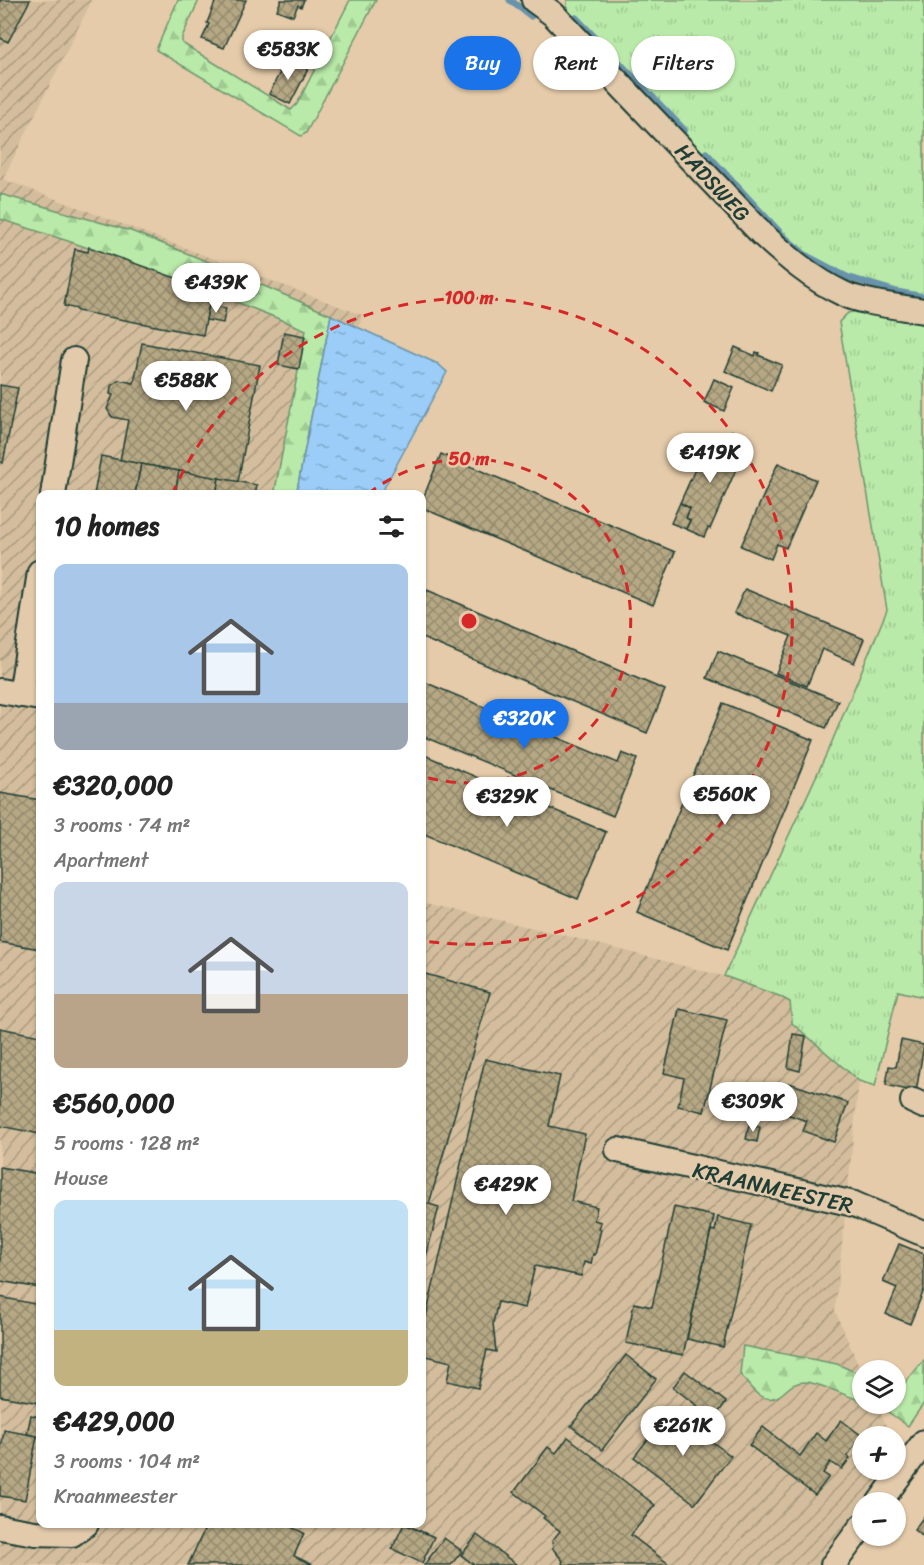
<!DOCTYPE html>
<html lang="en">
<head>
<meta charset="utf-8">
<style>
	:root { --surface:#fff; --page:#f2f2f2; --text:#222; --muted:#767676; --accent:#1a73e8 }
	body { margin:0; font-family:Sriracha,sans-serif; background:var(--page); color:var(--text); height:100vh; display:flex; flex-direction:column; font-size:22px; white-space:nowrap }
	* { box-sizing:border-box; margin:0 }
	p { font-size:20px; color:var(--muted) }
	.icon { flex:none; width:33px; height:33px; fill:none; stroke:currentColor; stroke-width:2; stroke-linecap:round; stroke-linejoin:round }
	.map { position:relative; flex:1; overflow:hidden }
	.panel { position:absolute; left:36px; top:490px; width:390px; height:1038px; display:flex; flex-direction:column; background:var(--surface); border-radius:12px; box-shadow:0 2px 4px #0004 }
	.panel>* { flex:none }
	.hud { position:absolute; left:444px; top:36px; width:390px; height:54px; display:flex; gap:12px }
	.controls { position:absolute; left:852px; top:1360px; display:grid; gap:12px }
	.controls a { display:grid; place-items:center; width:54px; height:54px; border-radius:50%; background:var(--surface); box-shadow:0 2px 4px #0004; font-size:30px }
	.price { position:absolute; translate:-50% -51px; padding:0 14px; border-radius:21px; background:#fff; color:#222; font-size:20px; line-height:39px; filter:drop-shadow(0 2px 3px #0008) }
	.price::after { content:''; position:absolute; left:50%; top:36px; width:18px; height:14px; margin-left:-9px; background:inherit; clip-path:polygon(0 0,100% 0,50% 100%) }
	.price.current { background:var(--accent); color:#fff }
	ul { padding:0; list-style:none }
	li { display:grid; align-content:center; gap:12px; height:318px; padding:0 18px }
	li span { display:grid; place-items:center; height:186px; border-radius:12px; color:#555 }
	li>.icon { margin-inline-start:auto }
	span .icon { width:108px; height:108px; fill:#fffc; stroke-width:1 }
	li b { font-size:26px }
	h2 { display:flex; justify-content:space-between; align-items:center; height:72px; padding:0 18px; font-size:26px }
	.tag { padding:0 21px; border-radius:27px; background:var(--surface); box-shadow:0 2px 4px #0004; font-size:21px; line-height:54px }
	.tag.current { background:var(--accent); color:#fff }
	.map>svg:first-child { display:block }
	.industrial { fill:url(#industrial-furrows) }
	.grass { fill:url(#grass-tufts); stroke:#6c946e; stroke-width:1.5 }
	.forest { fill:url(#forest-firs); stroke:#6c946e; stroke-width:1.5 }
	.water { fill:url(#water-ripples); stroke:#6993aa; stroke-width:1.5 }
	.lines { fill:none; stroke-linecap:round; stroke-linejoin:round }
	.stream { stroke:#6993aa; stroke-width:7 }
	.building { fill:url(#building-cross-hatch); stroke:#1f3d34; stroke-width:1.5 }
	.minor-casing { stroke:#1f3d34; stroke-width:28 }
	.minor { stroke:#e2caab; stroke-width:24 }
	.ring { fill:none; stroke:#d62828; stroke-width:3; stroke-dasharray:10 8 }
	.labels { text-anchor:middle; stroke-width:5; stroke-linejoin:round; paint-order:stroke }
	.street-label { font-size:22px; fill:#1f3d34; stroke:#e2caab }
	.centre { fill:#d62828; stroke:#e2caab; stroke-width:3 }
	.ring-label { font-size:18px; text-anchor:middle; font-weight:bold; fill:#d62828; stroke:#e2caab; stroke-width:5; stroke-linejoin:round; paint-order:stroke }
</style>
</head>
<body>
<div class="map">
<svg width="924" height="1565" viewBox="0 0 924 1565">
	<defs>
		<pattern id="industrial-furrows" width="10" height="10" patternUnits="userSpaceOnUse" patternTransform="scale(1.5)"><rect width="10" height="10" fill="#d3bd9c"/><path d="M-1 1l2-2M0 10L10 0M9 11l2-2" fill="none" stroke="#ab9b80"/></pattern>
		<pattern id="grass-tufts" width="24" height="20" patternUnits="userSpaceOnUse" patternTransform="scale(1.5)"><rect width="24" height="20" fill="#baeaa9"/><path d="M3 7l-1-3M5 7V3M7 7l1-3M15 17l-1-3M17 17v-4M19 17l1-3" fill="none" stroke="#9fca92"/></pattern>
		<pattern id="forest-firs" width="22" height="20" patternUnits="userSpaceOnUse" patternTransform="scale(1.5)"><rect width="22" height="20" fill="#baeaa9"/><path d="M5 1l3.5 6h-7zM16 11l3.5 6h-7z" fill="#9fca92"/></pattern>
		<pattern id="water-ripples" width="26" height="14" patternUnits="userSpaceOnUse" patternTransform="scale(1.5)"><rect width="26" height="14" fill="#9bcdf8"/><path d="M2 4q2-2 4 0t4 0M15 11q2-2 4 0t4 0" fill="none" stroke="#7ea8ca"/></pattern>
		<pattern id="building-cross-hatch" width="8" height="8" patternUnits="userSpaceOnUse" patternTransform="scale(1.5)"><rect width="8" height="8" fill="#b6a884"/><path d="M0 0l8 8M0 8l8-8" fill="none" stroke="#938a6d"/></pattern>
	</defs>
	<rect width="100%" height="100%" fill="#e5cba9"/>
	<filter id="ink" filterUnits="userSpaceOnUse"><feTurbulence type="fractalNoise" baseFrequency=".0167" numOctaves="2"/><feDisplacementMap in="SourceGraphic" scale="12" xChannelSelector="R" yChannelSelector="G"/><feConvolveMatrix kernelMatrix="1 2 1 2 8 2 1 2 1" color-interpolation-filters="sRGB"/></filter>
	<g filter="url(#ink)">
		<path class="industrial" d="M0,0H92L3,179L362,315L322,495H40V1524H422V902L563,935L866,1013L835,1311L862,1373V1404H877L891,1437H862V1470H896V1446L905,1466L874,1503H862V1516L821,1565H0Z"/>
		<g class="grass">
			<path d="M567,0H924V299L894,293L832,273L800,256L567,11Z"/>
			<path d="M866,309L924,325V997L898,991L875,1086L859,1081L792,1023L790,1002L779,996L724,976L831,744L887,610L839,322L848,313Z"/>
		</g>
		<g class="forest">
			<path d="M178,0H199L182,37V43L291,110L297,104L350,0H376L306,133L301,136L156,50Z"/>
			<path d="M0,194L131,231L211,263L331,315L296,495H274L306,330C205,288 105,252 0,219Z"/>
			<path d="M743,1346L837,1364L862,1375V1401C849,1397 817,1382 805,1382C790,1382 787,1392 777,1397C759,1404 749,1385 740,1374Z"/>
			<path d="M924,1360V1403L908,1426L881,1407L872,1404H896V1389H900Z"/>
		</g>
		<path class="water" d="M331,315L438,364L447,372L380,495H296Z"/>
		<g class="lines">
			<g class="stream">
				<path d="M510,0L531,16"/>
				<path d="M576,18L684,130"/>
				<path d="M706,153L783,236L805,255L847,277L897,292L924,297"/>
			</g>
		</g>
		<g class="building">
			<path d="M0,0H30L8,42L0,38Z"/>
			<path d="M216,0H246L224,48L202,39L209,24L207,23Z"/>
			<path d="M281,0H304L301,7L298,5L293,16L277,10Z"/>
			<path d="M287,58L308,69L290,104L269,94Z"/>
			<path d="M89,247L212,291L203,335L77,311V309L64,306L75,249L88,252Z"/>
			<path d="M209,305L226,308L223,323L206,320Z"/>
			<path d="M284,332L305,336L299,369L278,365Z"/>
			<path d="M142,343L260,365L238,482L120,460L128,420L112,417L107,409L113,395L110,394L111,386L119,380L134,383Z"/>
			<path d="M735,347L755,356L756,352L759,353L758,355L782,365L771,391L725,371Z"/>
			<path d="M714,379L734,388L724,411L704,402Z"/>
			<path d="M0,385L18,388L3,463L0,462Z"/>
			<path d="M710,436L744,451L710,529L708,528L704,537L686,529L690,520L686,518L690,508L680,503Z"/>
			<path d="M441,454L675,552L653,605L422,508V501Z"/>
			<path d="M101,456L141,464L135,495H94Z"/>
			<path d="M778,463L816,480L786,548L777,544L771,559L741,546Z"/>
			<path d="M141,464L179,471L175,495H135Z"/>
			<path d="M179,471L219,478L216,495H175Z"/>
			<path d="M219,478L257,485L255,495H216Z"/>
			<path d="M680,503L690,508L686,518L690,520L686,529L671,523Z"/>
			<path d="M745,589L864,639L854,663L822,649L807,686L776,673L791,636L734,613Z"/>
			<path d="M427,590L665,690L647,733L422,638V602Z"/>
			<path d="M718,651L838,701L826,728L707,678Z"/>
			<path d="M422,681L618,763L622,753L637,759L613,816L422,736Z"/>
			<path d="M723,703L813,740L727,950L637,912Z"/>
			<path d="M422,754L606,832L578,899L422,833Z"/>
			<path d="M0,793L40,800V949L0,942Z"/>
			<path d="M422,973L490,992L429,1204L422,1202Z"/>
			<path d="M679,1009L727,1020L704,1112L678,1106L684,1078L664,1073Z"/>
			<path d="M0,1028L40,1036V1134L0,1126Z"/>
			<path d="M793,1034L806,1036L800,1071L788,1068Z"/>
			<path d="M901,1040L924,1045L916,1092L886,1085L889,1066L896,1067Z"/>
			<path d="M485,1059L560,1076L549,1126L585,1134L571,1201L597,1207L594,1220L601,1222L599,1229H601L595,1255L593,1254L591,1264L584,1262L581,1276L535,1266L525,1308L498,1302L493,1323L496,1352L487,1350L478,1388L447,1381L451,1362L422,1355V1334Z"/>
			<path d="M789,1083L848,1103L834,1142L803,1131L807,1121L780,1112Z"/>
			<path d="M749,1125L760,1127L757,1142L746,1139Z"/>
			<path d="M0,1167L40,1174V1288L0,1281Z"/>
			<path d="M422,1202L439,1207L422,1272Z"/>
			<path d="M674,1207L714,1216L683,1355L626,1343L634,1303L652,1307Z"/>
			<path d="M718,1217L751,1225L723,1347L687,1339L711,1230L715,1231Z"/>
			<path d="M899,1244L924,1254V1290L910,1324L886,1314L897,1288L883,1282Z"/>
			<path d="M0,1297L40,1305V1403L0,1396Z"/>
			<path d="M626,1355L656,1379L602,1450L571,1426Z"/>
			<path d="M685,1371L726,1402L714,1419L673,1387Z"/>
			<path d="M670,1410L731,1456L695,1504L634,1457Z"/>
			<path d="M31,1415L40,1417V1437L27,1434Z"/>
			<path d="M841,1420L862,1436L847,1456L850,1458L842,1469L830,1462L823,1473L829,1477L815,1495L749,1445L763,1427L800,1456L816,1433L826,1441Z"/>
			<path d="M4,1430L37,1436L25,1500L0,1496V1455Z"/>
			<path d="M568,1437L655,1505L631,1535L670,1565H564L562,1563L563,1561L553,1549L552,1541L560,1531L543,1518L545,1516L514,1492L548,1447L556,1453Z"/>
			<path d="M924,1516V1537L914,1530Z"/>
			<path d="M207,1524H285L304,1533L294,1556L313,1565H188Z"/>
			<path d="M404,1524L434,1537L422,1563L392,1549Z"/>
			<path d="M477,1535L517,1565H474L461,1555Z"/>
			<path d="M444,1538L462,1551L451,1565H424Z"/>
		</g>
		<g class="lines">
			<g class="minor-casing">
				<g id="minor">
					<path d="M534,0L553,14L763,235C787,257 812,279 842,293C861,303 902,307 924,311"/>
					<path d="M53,495L74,360"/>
					<path d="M0,691L40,698"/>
					<path d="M21,695L40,572"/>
					<path d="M913,1101L924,1106"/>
					<path d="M618,1150L854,1204L924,1234"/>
					<path d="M879,1503L924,1442"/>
					<path d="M0,1527L35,1533L72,1534L86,1524"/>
					<path d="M833,1565L862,1526"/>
				</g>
			</g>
			<use href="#minor" class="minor"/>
		</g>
	</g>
	<g class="ring">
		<path d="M368 494A162 162 0 1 1 422 776"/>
		<path d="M172 495A323 323 0 1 1 424 941"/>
	</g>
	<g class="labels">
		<g class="street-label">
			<text transform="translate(713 182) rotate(47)" y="8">HADSWEG</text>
			<text transform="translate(773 1187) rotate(13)" y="8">KRAANMEESTER</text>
		</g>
	</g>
	<circle cx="469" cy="621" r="9" class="centre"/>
	<g class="ring-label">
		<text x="469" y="304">100 m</text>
		<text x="469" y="465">50 m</text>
	</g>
</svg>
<div class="controls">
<a><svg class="icon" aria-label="layers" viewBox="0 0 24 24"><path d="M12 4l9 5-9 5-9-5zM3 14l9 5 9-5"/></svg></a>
<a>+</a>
<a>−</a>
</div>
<b class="price" style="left:288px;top:81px">€583K</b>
<b class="price" style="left:216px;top:314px">€439K</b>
<b class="price" style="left:186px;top:412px">€588K</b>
<b class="price" style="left:710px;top:484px">€419K</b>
<b class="price current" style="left:524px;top:750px">€320K</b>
<b class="price" style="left:725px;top:826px">€560K</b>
<b class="price" style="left:507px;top:828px">€329K</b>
<b class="price" style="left:753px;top:1133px">€309K</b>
<b class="price" style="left:506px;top:1216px">€429K</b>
<b class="price" style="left:683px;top:1457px">€261K</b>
<div class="hud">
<a class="tag current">Buy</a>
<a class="tag">Rent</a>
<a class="tag">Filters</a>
</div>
<section class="panel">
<h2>10 homes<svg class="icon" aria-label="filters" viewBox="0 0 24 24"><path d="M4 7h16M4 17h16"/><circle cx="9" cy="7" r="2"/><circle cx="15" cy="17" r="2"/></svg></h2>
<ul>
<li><span style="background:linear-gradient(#a9c7e8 75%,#9aa5b1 0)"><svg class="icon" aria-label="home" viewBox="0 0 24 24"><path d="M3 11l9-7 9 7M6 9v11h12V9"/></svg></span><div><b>€320,000</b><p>3 rooms · 74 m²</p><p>Apartment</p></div></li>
<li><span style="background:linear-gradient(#c9d6e8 60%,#b9a48a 0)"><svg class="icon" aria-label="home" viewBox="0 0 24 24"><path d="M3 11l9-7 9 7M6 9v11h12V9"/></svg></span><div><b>€560,000</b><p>5 rooms · 128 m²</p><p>House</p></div></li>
<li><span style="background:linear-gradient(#bfe0f5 70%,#c2b280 0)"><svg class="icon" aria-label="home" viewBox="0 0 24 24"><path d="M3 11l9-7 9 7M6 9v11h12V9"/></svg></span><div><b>€429,000</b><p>3 rooms · 104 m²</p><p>Kraanmeester</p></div></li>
</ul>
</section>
</div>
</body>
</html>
